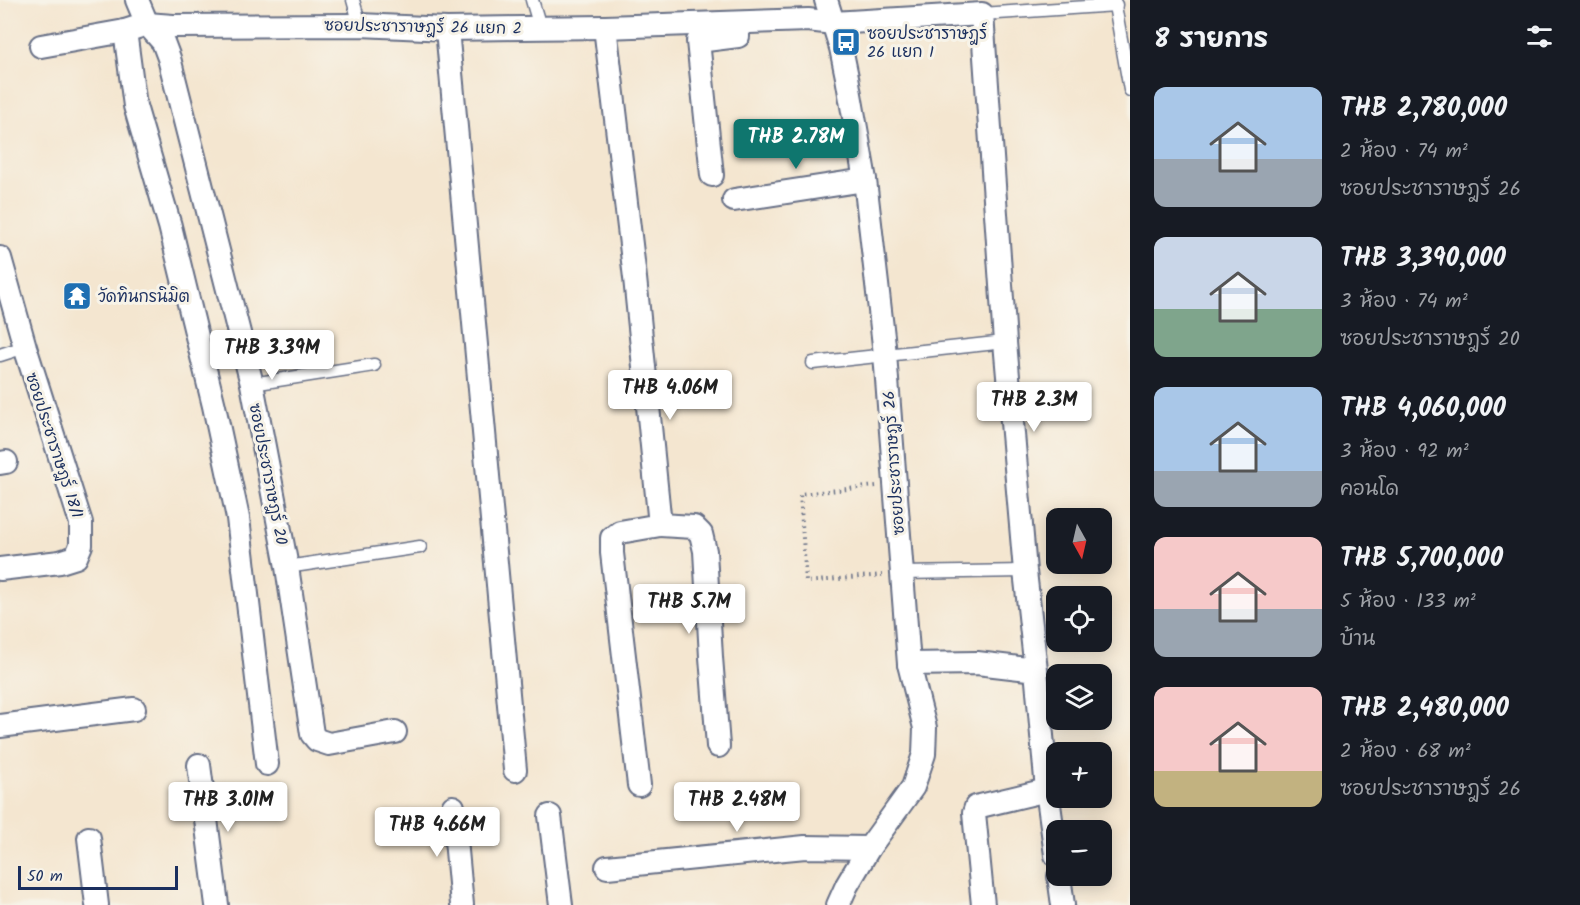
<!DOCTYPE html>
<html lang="th">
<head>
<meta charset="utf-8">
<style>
	:root { --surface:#171b24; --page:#20242c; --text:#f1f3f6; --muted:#9ea1a6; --accent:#0f766e }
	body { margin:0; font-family:Kalam,"Playpen Sans Thai",sans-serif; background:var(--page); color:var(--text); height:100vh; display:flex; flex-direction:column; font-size:22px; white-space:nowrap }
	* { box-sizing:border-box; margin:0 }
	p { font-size:20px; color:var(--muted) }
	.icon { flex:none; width:33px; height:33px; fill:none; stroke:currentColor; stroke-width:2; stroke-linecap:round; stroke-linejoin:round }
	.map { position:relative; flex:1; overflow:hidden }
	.sheet { display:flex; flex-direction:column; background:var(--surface); width:450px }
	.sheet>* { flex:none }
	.needle { width:39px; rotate:172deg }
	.fabs { position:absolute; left:1046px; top:508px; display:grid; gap:12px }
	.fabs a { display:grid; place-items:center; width:66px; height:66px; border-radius:12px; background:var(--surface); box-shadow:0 3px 15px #0003; font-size:30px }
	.scale { position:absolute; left:18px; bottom:15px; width:160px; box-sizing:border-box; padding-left:6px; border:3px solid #1b2f5e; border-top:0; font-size:16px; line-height:21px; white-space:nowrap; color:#1b2f5e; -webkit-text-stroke:4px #f7f3e8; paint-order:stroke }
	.price { position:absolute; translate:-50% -51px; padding:0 14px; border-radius:6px; background:#fff; color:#222; font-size:20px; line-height:39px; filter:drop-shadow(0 2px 3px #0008) }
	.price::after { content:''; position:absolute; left:50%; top:36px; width:18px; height:14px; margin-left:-9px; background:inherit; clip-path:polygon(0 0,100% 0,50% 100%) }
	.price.active { background:var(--accent); color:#fff }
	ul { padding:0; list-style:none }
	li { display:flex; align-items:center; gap:18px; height:150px; padding:0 24px }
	li span { display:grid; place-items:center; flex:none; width:168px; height:120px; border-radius:12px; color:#555 }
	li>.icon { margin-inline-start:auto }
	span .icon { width:72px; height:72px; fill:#fffc; stroke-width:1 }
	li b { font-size:26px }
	h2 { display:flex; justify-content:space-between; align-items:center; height:72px; padding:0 24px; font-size:26px }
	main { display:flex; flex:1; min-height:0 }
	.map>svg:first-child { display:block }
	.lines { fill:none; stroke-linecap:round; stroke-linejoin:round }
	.lane-casing { stroke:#676f86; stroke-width:15 }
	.street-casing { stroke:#676f86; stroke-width:26 }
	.path { stroke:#676f86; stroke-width:4; stroke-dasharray:1.5 4.5; stroke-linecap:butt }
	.lane { stroke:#fff; stroke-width:12 }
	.street { stroke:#fff; stroke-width:22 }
	.labels { text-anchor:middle; stroke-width:6; stroke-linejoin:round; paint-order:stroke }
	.street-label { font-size:16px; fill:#1b2f5e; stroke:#f7f3e8 }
	.poi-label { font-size:16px; fill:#1b2f5e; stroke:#f7f3e8; text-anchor:start }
</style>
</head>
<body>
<main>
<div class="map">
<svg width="1130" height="905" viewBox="0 0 1130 905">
	<rect width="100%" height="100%" fill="#f7f3e8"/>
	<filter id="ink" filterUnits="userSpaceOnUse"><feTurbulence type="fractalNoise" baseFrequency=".0167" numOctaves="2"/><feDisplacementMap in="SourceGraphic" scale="12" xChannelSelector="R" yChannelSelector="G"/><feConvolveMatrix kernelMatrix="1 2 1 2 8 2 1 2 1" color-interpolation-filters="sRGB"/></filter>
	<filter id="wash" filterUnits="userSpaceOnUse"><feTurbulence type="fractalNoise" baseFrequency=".008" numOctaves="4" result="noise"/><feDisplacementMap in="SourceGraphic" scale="24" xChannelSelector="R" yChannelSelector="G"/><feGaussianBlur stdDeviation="1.35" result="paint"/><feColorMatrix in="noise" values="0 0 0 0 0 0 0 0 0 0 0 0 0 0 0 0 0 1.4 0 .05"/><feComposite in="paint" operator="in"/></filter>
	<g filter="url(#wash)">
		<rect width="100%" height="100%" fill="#f4e6d0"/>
	</g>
	<g filter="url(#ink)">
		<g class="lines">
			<g class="lane-casing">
				<g id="lane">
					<path d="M353,0L360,25"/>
					<path d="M532,0L540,27"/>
					<path d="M1114,0L1130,90"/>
					<path d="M982,14L1116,5"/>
					<path d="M0,355L25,347"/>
					<path d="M813,363L1005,342"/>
					<path d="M252,384L374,365"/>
					<path d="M287,567L420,547"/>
					<path d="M901,573L1025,571"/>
				</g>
			</g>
			<g class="street-casing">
				<g id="street">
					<path d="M137,0L147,24L163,42L169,58L252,384L287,567L312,734L317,740L329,744L395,732"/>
					<path d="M826,0L841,48L847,77L865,180L885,354L909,664L925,728L924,754L913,787L869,848L847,885L838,905"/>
					<path d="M605,27L635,278L660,525L620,532L612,538V553L639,785"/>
					<path d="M447,29L515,770"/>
					<path d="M125,31L135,106L170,226L214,406L238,518L267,764"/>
					<path d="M41,46L125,31L147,24L173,26L360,25L447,29L605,27L808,20L833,23L982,14L1005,342L1025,571L1036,670L1047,790L1056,855"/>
					<path d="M712,175L698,41L738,36"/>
					<path d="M734,200L865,180"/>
					<path d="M0,258L25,347L81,523V545L76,557L60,562L0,569"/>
					<path d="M0,463L6,462"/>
					<path d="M660,525L694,527L701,534L705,551L711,657L718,746"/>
					<path d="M909,664L977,663L1036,670"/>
					<path d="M0,726L134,709"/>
					<path d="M199,765L217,905"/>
					<path d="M453,807L462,905"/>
					<path d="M550,816L561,905"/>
					<path d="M89,838L97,905"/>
					<path d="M607,867L805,847L869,848"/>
					<path d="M1059,876L1063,905"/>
					<path d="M983,905L974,813L976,807L1047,790"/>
				</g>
			</g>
			<path class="path" d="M876,486L800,494L806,582L882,575"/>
			<use href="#lane" class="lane"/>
			<use href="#street" class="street"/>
		</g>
	</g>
	<defs>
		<g id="bus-square" transform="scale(1.5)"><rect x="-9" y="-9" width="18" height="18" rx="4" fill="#1f6fb2" stroke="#f7f3e8"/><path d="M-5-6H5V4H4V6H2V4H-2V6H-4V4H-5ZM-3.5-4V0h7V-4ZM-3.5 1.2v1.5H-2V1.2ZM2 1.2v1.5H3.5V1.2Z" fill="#fff"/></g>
		<g id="temple-square" transform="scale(1.5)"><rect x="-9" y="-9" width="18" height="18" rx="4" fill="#1f6fb2" stroke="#f7f3e8"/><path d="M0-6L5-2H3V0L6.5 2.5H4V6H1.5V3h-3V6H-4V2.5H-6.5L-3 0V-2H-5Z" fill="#fff"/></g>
	</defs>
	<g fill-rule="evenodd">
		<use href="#bus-square" x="846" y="42"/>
		<use href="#temple-square" x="77" y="296"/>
	</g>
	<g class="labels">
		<g class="street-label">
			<text transform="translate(423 26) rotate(1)" y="6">ซอยประชาราษฎร์ 26 แยก 2</text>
			<text transform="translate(55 445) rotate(72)" y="6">ซอยประชาราษฎร์ 18/1</text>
			<text transform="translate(893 463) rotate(-94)" y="6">ซอยประชาราษฎร์ 26</text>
			<text transform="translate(269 474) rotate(79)" y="6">ซอยประชาราษฎร์ 20</text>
		</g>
		<g class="poi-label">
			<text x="867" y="39">ซอยประชาราษฎร์<tspan x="867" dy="18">26 แยก 1</tspan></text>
			<text x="98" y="302">วัดทินกรนิมิต</text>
		</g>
	</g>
</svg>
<div class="fabs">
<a><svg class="needle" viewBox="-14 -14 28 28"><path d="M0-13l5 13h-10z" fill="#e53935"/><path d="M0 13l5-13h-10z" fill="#9ea1a6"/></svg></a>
<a><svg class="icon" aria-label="locate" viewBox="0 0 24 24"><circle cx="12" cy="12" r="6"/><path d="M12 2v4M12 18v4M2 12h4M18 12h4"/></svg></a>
<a><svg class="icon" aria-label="layers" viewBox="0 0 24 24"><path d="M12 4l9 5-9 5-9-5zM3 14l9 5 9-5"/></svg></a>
<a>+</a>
<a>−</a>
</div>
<div class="scale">50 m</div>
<b class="price active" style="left:796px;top:170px">THB 2.78M</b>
<b class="price" style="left:272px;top:381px">THB 3.39M</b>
<b class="price" style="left:670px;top:421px">THB 4.06M</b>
<b class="price" style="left:1034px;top:433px">THB 2.3M</b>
<b class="price" style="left:689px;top:635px">THB 5.7M</b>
<b class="price" style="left:228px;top:833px">THB 3.01M</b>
<b class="price" style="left:737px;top:833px">THB 2.48M</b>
<b class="price" style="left:437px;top:858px">THB 4.66M</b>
</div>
<section class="sheet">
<h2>8 รายการ<svg class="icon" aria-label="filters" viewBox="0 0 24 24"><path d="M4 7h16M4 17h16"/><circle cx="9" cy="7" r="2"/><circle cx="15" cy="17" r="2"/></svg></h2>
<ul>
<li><span style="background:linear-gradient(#a9c7e8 60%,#9aa5b1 0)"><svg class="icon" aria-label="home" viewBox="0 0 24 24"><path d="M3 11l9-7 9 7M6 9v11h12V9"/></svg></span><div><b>THB 2,780,000</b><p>2 ห้อง · 74 m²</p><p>ซอยประชาราษฎร์ 26</p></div></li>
<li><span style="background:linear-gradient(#c9d6e8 60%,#7fa58c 0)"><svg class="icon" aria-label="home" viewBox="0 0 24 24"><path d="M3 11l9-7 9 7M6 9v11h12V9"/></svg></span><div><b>THB 3,390,000</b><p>3 ห้อง · 74 m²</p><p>ซอยประชาราษฎร์ 20</p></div></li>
<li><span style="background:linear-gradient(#a9c7e8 70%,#9aa5b1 0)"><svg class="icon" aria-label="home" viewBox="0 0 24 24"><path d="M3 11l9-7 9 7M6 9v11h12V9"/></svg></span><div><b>THB 4,060,000</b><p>3 ห้อง · 92 m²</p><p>คอนโด</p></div></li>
<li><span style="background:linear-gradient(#f6c9c9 60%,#9aa5b1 0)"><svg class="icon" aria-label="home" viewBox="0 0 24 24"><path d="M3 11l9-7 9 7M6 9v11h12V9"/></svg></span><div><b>THB 5,700,000</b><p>5 ห้อง · 133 m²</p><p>บ้าน</p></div></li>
<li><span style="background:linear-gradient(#f6c9c9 70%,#c2b280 0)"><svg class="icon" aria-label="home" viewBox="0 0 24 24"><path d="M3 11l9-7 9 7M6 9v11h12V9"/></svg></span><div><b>THB 2,480,000</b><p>2 ห้อง · 68 m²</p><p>ซอยประชาราษฎร์ 26</p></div></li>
</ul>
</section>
</main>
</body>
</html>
